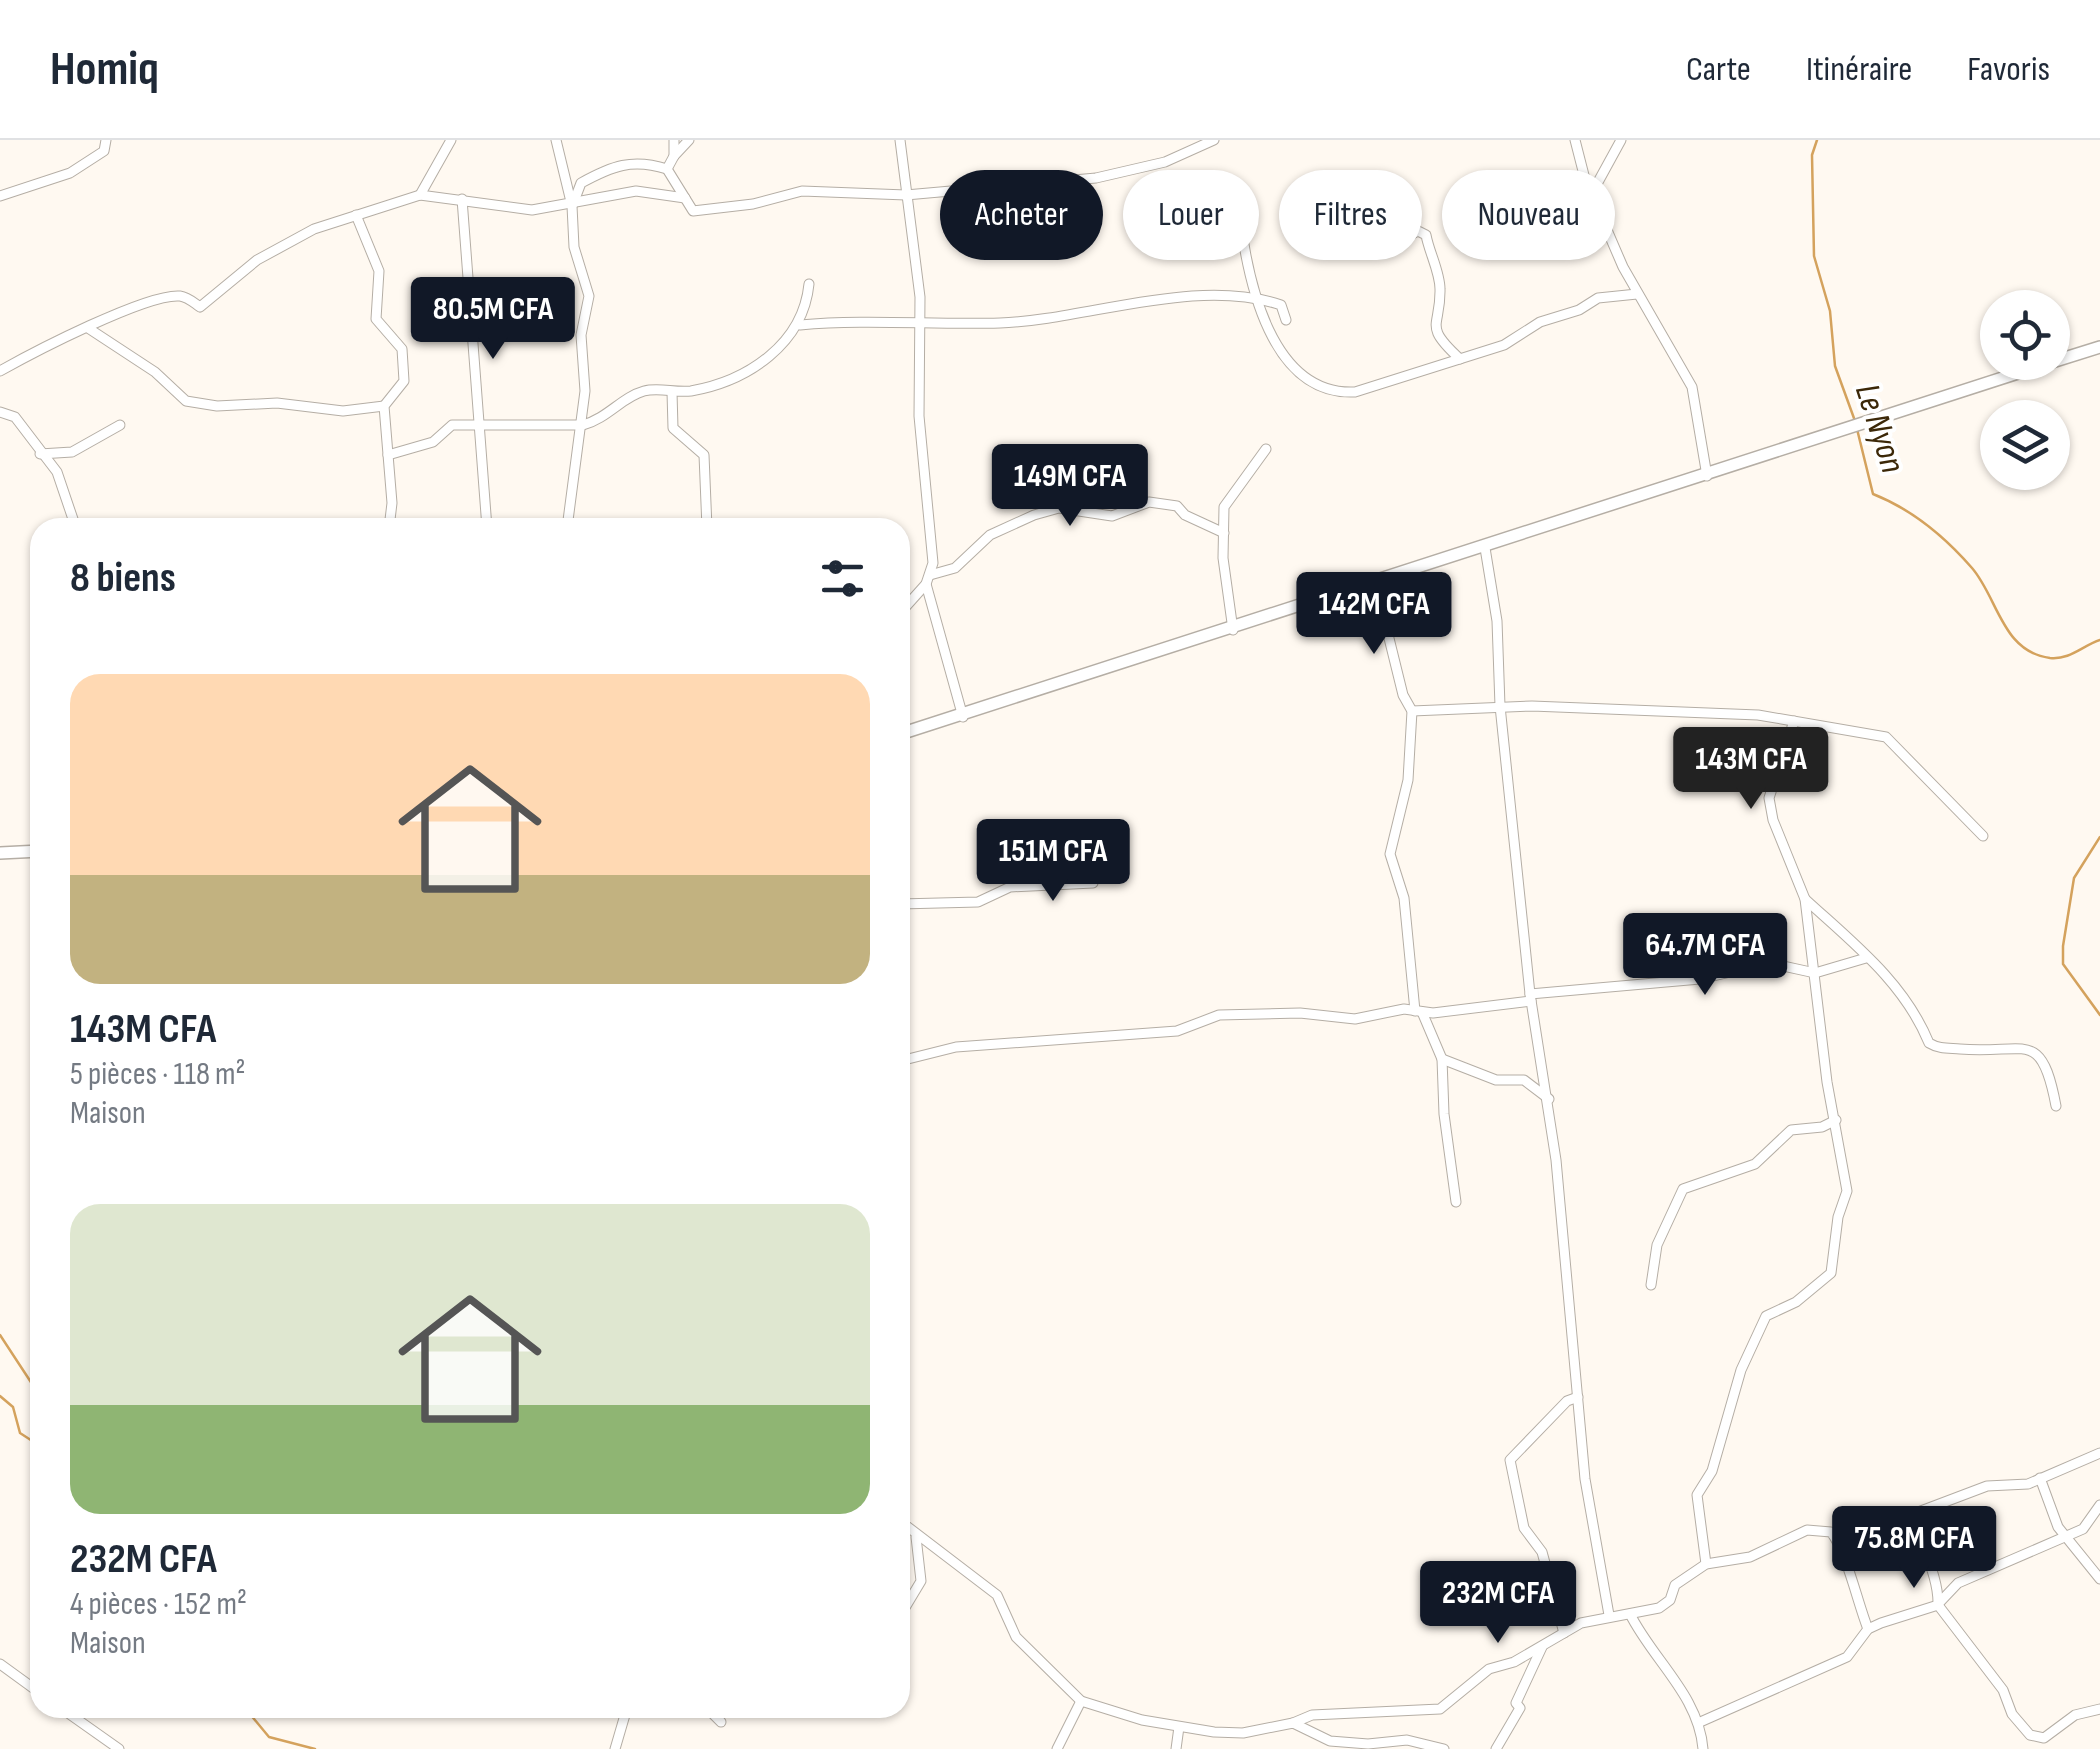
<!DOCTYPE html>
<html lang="fr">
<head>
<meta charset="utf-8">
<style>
	:root { --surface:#fff; --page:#f2f2f3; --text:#1f2937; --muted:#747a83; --line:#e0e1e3; --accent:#111827 }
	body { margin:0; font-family:"Sofia Sans Condensed",sans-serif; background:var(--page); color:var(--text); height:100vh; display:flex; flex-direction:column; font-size:38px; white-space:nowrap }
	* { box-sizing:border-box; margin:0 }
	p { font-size:32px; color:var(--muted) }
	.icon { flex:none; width:55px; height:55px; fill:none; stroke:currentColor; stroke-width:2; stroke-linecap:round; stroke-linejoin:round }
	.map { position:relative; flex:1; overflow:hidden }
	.sheet { position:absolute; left:30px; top:378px; width:880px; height:1200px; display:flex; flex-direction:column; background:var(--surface); border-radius:30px; box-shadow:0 2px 8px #0004 }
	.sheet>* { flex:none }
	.banner { position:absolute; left:940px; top:30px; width:950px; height:90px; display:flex; gap:20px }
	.fabs { position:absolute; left:1980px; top:150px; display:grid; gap:20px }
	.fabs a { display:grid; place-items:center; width:90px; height:90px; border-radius:50%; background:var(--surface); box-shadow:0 2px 8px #0004; font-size:50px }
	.price { position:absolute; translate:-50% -85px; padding:0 22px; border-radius:10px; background:var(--accent); color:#fff; font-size:32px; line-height:65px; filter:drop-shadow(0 2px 5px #0008) }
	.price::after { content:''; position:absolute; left:50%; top:60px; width:30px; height:22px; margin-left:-15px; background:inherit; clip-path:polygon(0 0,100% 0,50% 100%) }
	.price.selected { background:#222; color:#fff }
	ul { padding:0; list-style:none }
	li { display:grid; align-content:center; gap:20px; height:530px; padding:0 40px }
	li span { display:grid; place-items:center; height:310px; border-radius:30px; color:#555 }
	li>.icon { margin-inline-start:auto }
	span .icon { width:180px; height:180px; fill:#fffc; stroke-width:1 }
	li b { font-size:42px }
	h2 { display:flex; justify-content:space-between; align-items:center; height:120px; padding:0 40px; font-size:42px }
	.chip { padding:0 35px; border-radius:45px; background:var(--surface); box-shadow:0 2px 8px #0004; font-size:35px; line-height:90px }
	.chip.selected { background:var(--accent); color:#fff }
	header { display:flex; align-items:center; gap:60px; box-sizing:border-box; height:140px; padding:0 50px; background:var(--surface); border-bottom:2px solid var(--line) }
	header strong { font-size:48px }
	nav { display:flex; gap:55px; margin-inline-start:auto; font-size:35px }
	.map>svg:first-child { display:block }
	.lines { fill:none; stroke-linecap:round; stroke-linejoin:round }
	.stream { stroke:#d4a25d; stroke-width:2.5 }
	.minor-casing { stroke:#b5aea5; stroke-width:11 }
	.major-casing { stroke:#b5aea5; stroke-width:14 }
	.minor { stroke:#fff; stroke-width:9 }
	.major { stroke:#fff; stroke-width:11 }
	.labels { text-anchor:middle; stroke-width:8; stroke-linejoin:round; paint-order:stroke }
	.water-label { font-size:35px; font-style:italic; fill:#3c2808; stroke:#fff }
</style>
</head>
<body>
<header>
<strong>Homiq</strong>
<nav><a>Carte</a><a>Itinéraire</a><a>Favoris</a></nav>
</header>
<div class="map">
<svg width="2100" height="1609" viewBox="0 0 2100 1609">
	<rect width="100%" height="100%" fill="#fff9f1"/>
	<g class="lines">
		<g class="stream">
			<path d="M1817,0L1812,15L1814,116L1830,171L1835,226L1855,281"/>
			<path d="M1857,289L1873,354C1911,369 1945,397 1972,428C1998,458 2002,512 2050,518C2070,520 2082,506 2100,500"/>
			<path d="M2100,697L2074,738L2063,806V824L2100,875"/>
			<path d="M0,1195L40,1256"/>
			<path d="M0,1256L13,1267L20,1293L40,1306"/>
			<path d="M40,1355V1361"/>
			<path d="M245,1568L269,1597L315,1609"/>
		</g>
		<g class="minor-casing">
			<g id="minor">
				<path d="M556,0L572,66L574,107L589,156L581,195L585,251L567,388"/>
				<path d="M1575,0L1585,39L1623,127L1692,247L1707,336"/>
				<path d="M674,16L689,0"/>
				<path d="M667,29L693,71L753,64L802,51L906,55L1096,38L1165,22L1214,0"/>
				<path d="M1592,53L1621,0"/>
				<path d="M420,55L451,0"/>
				<path d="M0,56L70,33L104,11L106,0"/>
				<path d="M462,59L487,388"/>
				<path d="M573,64L581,43C612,26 632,18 667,29L674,16V0"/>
				<path d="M356,75L379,131L376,179L402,209L404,241L384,266L392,363L389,388"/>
				<path d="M1240,78C1248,141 1271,256 1355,252L1504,205L1540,182L1579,170L1598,158L1637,154"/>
				<path d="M1382,100H1401L1418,91L1426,95C1429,112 1440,132 1440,149C1441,188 1422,184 1460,219"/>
				<path d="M800,185C866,179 934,185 1000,183C1087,180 1196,136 1281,165L1286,180"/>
				<path d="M88,188L155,232L186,261L217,266L277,263L343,271L384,266"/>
				<path d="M0,231C32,213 147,153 180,156C188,157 194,163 200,167L257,120L314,89L420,55L532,70L636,51L685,58"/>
				<path d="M672,252L673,288L704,315L707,388"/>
				<path d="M0,272L15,277L57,332L76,388"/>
				<path d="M40,314L72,312L120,285"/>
				<path d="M388,315L433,302L452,285H583C608,278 622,257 644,251C659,247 675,253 691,251C748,241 803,204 809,144"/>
				<path d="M1485,408L1497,481L1500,566L1530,854L1556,1020L1585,1339L1609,1475"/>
				<path d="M930,435L955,428L990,395L1034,375L1059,368L1112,376L1149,362L1177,366L1185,375L1224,393"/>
				<path d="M926,444L963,577"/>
				<path d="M1367,447L1385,482L1403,555L1412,571L1408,640L1390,714L1404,758L1415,871"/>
				<path d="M900,473L926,444L933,423L919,276L920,157L900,0"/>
				<path d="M1233,490L1223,418L1224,367L1266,309"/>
				<path d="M1412,571L1532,566L1758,575L1886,597L1983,696"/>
				<path d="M1805,759C1853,803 1904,842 1929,903C1939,909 1948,908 1960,909C2025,915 2041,886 2056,966"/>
				<path d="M900,764L978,762L1010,747L1093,743"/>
				<path d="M1530,854L1700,839L1769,823L1815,833L1866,818"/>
				<path d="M1422,872L1442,919L1444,974L1456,1062"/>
				<path d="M1442,919L1496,940H1524L1549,959"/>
				<path d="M900,921L956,907L1177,891L1219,875L1300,873L1355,879L1404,869L1433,873L1531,861"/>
				<path d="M1651,1145L1657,1105L1683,1049L1755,1024L1791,990L1822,987L1836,980"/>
				<path d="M2040,1338L2058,1387L2100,1439"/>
				<path d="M900,1381L997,1455L1016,1497L1081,1561L1142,1580L1214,1592L1243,1593L1293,1583L1330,1601L1368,1604L1407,1600L1444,1609"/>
				<path d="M1706,1424L1697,1355L1712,1331L1741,1230L1766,1176L1796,1162L1831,1133L1838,1077L1847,1051L1827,942L1805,759L1773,680L1769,658L1794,581"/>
				<path d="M1939,1463L1958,1443L2083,1389L2100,1365"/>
				<path d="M1938,1465C1939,1436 1920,1404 1913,1374L1987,1346L2028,1344L2100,1313"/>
				<path d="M1630,1474C1653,1520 1699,1556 1703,1609"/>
				<path d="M900,1476L921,1441L916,1397"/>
				<path d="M1564,1493L1542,1412L1524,1388L1510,1320L1567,1261L1578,1257"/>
				<path d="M0,1524L40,1553"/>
				<path d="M61,1568L119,1609"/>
				<path d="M707,1568L721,1582"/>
				<path d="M1293,1583L1312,1575L1440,1569L1489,1529L1514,1522L1581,1483L1659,1468L1670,1460L1675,1445L1706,1424L1750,1417L1807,1390L1831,1392C1847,1413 1857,1461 1868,1489"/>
				<path d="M1698,1583L1847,1517L1868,1489L1881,1483L1938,1465L2003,1550L2012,1574L2030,1595L2044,1598L2075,1575L2100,1569"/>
				<path d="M615,1609L627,1568"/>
				<path d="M1057,1609L1081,1561"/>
				<path d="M1176,1609L1179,1587"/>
				<path d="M1496,1609L1520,1568L1516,1563L1542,1507"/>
			</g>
		</g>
		<g class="major-casing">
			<g id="major">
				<path d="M2052,222L2100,207"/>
				<path d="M900,594L2052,222"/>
				<path d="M0,713L40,711"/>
			</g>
		</g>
		<use href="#minor" class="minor"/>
		<use href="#major" class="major"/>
	</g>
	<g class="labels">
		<g class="water-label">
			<text transform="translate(1881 288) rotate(72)" y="12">Le Nyon</text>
		</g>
	</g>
</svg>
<div class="fabs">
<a><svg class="icon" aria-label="locate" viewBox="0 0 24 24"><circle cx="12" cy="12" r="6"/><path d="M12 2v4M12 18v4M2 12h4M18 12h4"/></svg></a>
<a><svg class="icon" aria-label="layers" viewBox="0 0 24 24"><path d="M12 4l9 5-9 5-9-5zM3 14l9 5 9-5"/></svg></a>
</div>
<b class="price" style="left:493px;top:222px">80.5M CFA</b>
<b class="price" style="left:1070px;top:389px">149M CFA</b>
<b class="price" style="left:1374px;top:517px">142M CFA</b>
<b class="price selected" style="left:1751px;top:672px">143M CFA</b>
<b class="price" style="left:1053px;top:764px">151M CFA</b>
<b class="price" style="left:1705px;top:858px">64.7M CFA</b>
<b class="price" style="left:1914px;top:1451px">75.8M CFA</b>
<b class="price" style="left:1498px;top:1506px">232M CFA</b>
<div class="banner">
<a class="chip selected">Acheter</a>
<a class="chip">Louer</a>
<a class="chip">Filtres</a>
<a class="chip">Nouveau</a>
</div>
<section class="sheet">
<h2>8 biens<svg class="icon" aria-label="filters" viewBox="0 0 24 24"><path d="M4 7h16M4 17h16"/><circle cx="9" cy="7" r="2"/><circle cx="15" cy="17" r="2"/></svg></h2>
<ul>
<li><span style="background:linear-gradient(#ffd9b3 65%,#c2b280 0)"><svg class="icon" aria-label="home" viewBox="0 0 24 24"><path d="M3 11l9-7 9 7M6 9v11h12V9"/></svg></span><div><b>143M CFA</b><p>5 pièces · 118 m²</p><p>Maison</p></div></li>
<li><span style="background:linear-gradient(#dfe7d0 65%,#8fb573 0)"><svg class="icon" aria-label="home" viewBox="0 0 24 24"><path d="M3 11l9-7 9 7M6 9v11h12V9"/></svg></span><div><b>232M CFA</b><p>4 pièces · 152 m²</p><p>Maison</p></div></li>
</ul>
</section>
</div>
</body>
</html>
